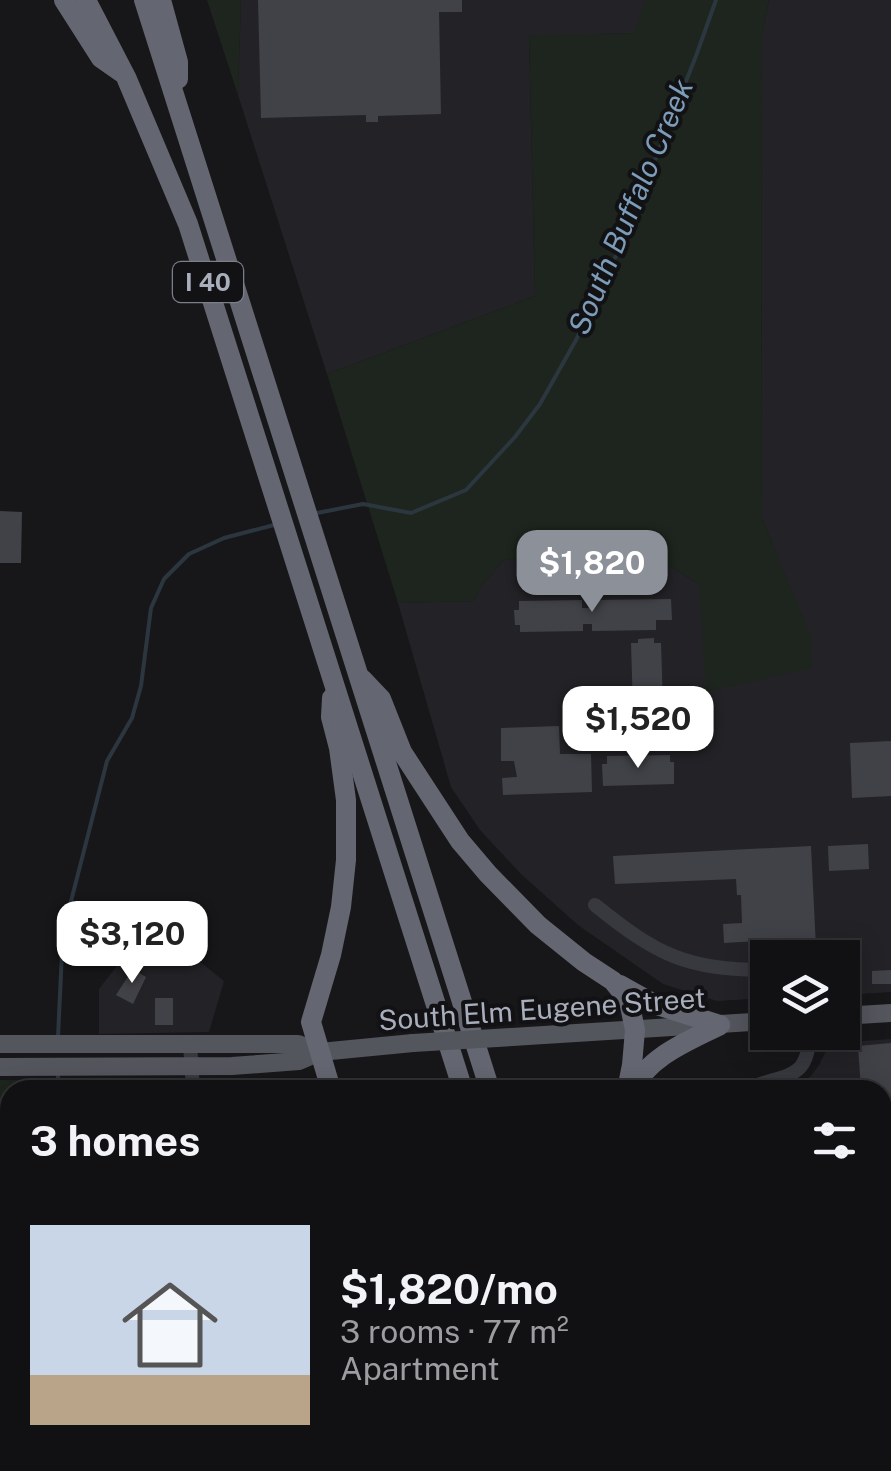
<!DOCTYPE html>
<html lang="en">
<head>
<meta charset="utf-8">
<style>
	:root { --surface:#111114; --page:#1a1a1d; --text:#f1f3f6; --muted:#9c9da0; --line:#303134; --accent:#8c9099 }
	body { margin:0; font-family:"Public Sans",sans-serif; background:var(--page); color:var(--text); height:100vh; display:flex; flex-direction:column; font-size:38px; white-space:nowrap }
	* { box-sizing:border-box; margin:0 }
	p { font-size:32px; color:var(--muted) }
	.icon { flex:none; width:55px; height:55px; fill:none; stroke:currentColor; stroke-width:2; stroke-linecap:round; stroke-linejoin:round }
	.map { position:relative; flex:1; overflow:hidden }
	.panel { position:absolute; left:0px; top:1080px; width:892px; height:392px; display:flex; flex-direction:column; background:var(--surface); border-radius:30px 30px 0 0; box-shadow:0 5px 25px #0003,0 0 0 2px var(--line) }
	.panel>* { flex:none }
	.tools { position:absolute; left:750px; top:940px; display:grid; gap:20px }
	.tools a { display:grid; place-items:center; width:110px; height:110px; border-radius:0px; background:var(--surface); box-shadow:0 5px 25px #0003,0 0 0 2px var(--line); font-size:50px }
	.price { position:absolute; translate:-50% -85px; padding:0 22px; border-radius:20px; background:#fff; color:#222; font-size:32px; line-height:65px; filter:drop-shadow(0 2px 5px #0008) }
	.price::after { content:''; position:absolute; left:50%; top:60px; width:30px; height:22px; margin-left:-15px; background:inherit; clip-path:polygon(0 0,100% 0,50% 100%) }
	.price.active { background:var(--accent); color:#fff }
	ul { padding:0; list-style:none }
	li { display:flex; align-items:center; gap:30px; height:250px; padding:0 30px }
	li span { display:grid; place-items:center; flex:none; width:280px; height:200px; border-radius:0px; color:#555 }
	li>.icon { margin-inline-start:auto }
	span .icon { width:120px; height:120px; fill:#fffc; stroke-width:1 }
	li b { font-size:42px }
	h2 { display:flex; justify-content:space-between; align-items:center; height:120px; padding:0 30px; font-size:42px }
	.map>svg:first-child { display:block }
	.built { fill:#232327 }
	.green { fill:#1d251e }
	.lines { fill:none; stroke-linecap:round; stroke-linejoin:round }
	.stream { stroke:#2c363f; stroke-width:4 }
	.building { fill:#414247 }
	.minor { stroke:#38393f; stroke-width:14 }
	.major { stroke:#54565e; stroke-width:18 }
	.highway { stroke:#646771; stroke-width:20 }
	.major-bridge { stroke:#54565e; stroke-width:18 }
	.labels { text-anchor:middle; stroke-width:8; stroke-linejoin:round; paint-order:stroke }
	.shield { fill:#121215; stroke:#7b7f89; stroke-width:2.5 }
	.shield-label { font-size:25px; font-weight:bold; fill:#a8aebb }
	.street-label { font-size:28px; fill:#a8aebb; stroke:#121215 }
	.water-label { font-size:30px; font-style:italic; fill:#7d9cb9; stroke:#121215 }
</style>
</head>
<body>
<div class="map">
<svg width="891" height="1471" viewBox="0 0 891 1471">
	<rect width="100%" height="100%" fill="#17171a"/>
	<g class="built">
		<path d="M241,0H645L635,33L529,36L535,296L327,374L238,95Z"/>
		<path d="M769,0H891V992L843,995L842,958H768L767,998L717,1001L663,984L578,925L521,874L480,830L451,787L398,603L474,601L482,585L504,560L653,556L699,584L811,639L762,518L761,39Z"/>
		<path d="M147,927L174,941L224,981L209,1032L99,1034V989Z"/>
		<path d="M891,1039V1434L882,1435V1090H773L801,1083L811,1076L819,1065L825,1053L835,1043Z"/>
	</g>
	<g class="green">
		<path d="M207,0H241L238,95Z"/>
		<path d="M645,0H769L761,40L762,518L812,639L811,668L706,692L699,584L653,556L504,560L482,585L474,601L398,603L327,374L535,296L529,35L634,33Z"/>
		<path d="M0,1080L103,1081L104,1090H10V1462H522L525,1471H0Z"/>
		<path d="M669,1463V1462L809,1463C783,1471 702,1471 670,1471Z"/>
	</g>
	<g class="lines">
		<g class="stream">
			<path d="M317,513L363,504L411,513L466,490L515,437L540,404L576,340L623,241L696,56L716,0"/>
			<path d="M58,1037L62,952L68,913L107,761L132,718L141,686L151,608L164,579L189,554L224,538L274,525"/>
			<path d="M58,1090V1072"/>
			<path d="M0,1203L10,1190"/>
		</g>
	</g>
	<g class="building">
		<path d="M258,0H462V12H439L441,114L378,116V122H366V115L261,118Z"/>
		<path d="M0,511L22,512L21,563H0Z"/>
		<path d="M671,599L672,620H656V630L592,631V624H583V631L520,632V625H515L514,610H519V601L582,600V608H591V600Z"/>
		<path d="M654,638V643H661L663,706H655V711L640,712V708L633,709L631,643H638V639Z"/>
		<path d="M559,726L560,754H591L592,792L503,795L502,778L517,777L514,761H501V728Z"/>
		<path d="M891,741V796L852,798L850,743Z"/>
		<path d="M670,755V762H674V784L603,786L602,764H607V756Z"/>
		<path d="M868,844L869,869L829,871L828,846Z"/>
		<path d="M811,846L816,948L773,950L772,939L764,940V947H757V941L724,943L723,924L742,923L741,895H737L736,879L615,884L613,856Z"/>
		<path d="M136,964L139,966L136,971L146,977L133,1004L116,995Z"/>
		<path d="M891,970V984H872V971Z"/>
		<rect x="155" y="998" width="18" height="27"/>
		<path d="M891,1043V1151H887L888,1165L882,1177V1090H861L858,1046Z"/>
	</g>
	<g class="lines">
		<g class="minor">
			<path d="M595,905C657,955 686,970 768,970"/>
			<path d="M190,1043L193,1090"/>
			<path d="M746,1090C782,1072 810,1084 809,1032"/>
			<path d="M535,1462L538,1471"/>
		</g>
		<g class="major">
			<path d="M842,1016L891,1013"/>
			<path d="M512,1037L768,1021"/>
			<path d="M0,1044H298L320,1052"/>
			<path d="M0,1067L232,1066L299,1061L320,1052L413,1043"/>
		</g>
		<g class="highway">
			<path d="M64,0L101,58L121,72"/>
			<path d="M86,0L126,77L188,224L463,1090"/>
			<path d="M144,0L490,1090"/>
			<path d="M161,0L178,62V79"/>
			<path d="M362,679L381,699L402,752L460,841L488,874L538,925L584,962L613,981L629,1001L635,1030L632,1065L627,1090"/>
			<path d="M332,698L331,717L339,748L346,800V860L341,907L331,955L311,1022L330,1086L335,1090"/>
			<path d="M620,985L654,1004L720,1025"/>
			<path d="M633,1090C648,1056 689,1041 720,1025"/>
			<path d="M581,1462L584,1471"/>
			<path d="M608,1462L611,1471"/>
			<path d="M629,1462L631,1471"/>
		</g>
		<path class="major-bridge" d="M413,1043L512,1037"/>
	</g>
	<g class="labels">
		<rect class="shield" x="173" y="262" width="70" height="40" rx="8"/>
		<g class="shield-label">
			<text x="208" y="291">I 40</text>
		</g>
		<g class="street-label">
			<text transform="translate(542 1009) rotate(-4)" y="10">South Elm Eugene Street</text>
		</g>
		<g class="water-label">
			<text transform="translate(631 207) rotate(-67)" y="10">South Buffalo Creek</text>
		</g>
	</g>
</svg>
<div class="tools">
<a><svg class="icon" aria-label="layers" viewBox="0 0 24 24"><path d="M12 4l9 5-9 5-9-5zM3 14l9 5 9-5"/></svg></a>
</div>
<b class="price active" style="left:592px;top:615px">$1,820</b>
<b class="price" style="left:638px;top:771px">$1,520</b>
<b class="price" style="left:132px;top:986px">$3,120</b>
<section class="panel">
<h2>3 homes<svg class="icon" aria-label="filters" viewBox="0 0 24 24"><path d="M4 7h16M4 17h16"/><circle cx="9" cy="7" r="2"/><circle cx="15" cy="17" r="2"/></svg></h2>
<ul>
<li><span style="background:linear-gradient(#c9d6e8 75%,#b9a48a 0)"><svg class="icon" aria-label="home" viewBox="0 0 24 24"><path d="M3 11l9-7 9 7M6 9v11h12V9"/></svg></span><div><b>$1,820/mo</b><p>3 rooms · 77 m²</p><p>Apartment</p></div></li>
</ul>
</section>
</div>
</body>
</html>
